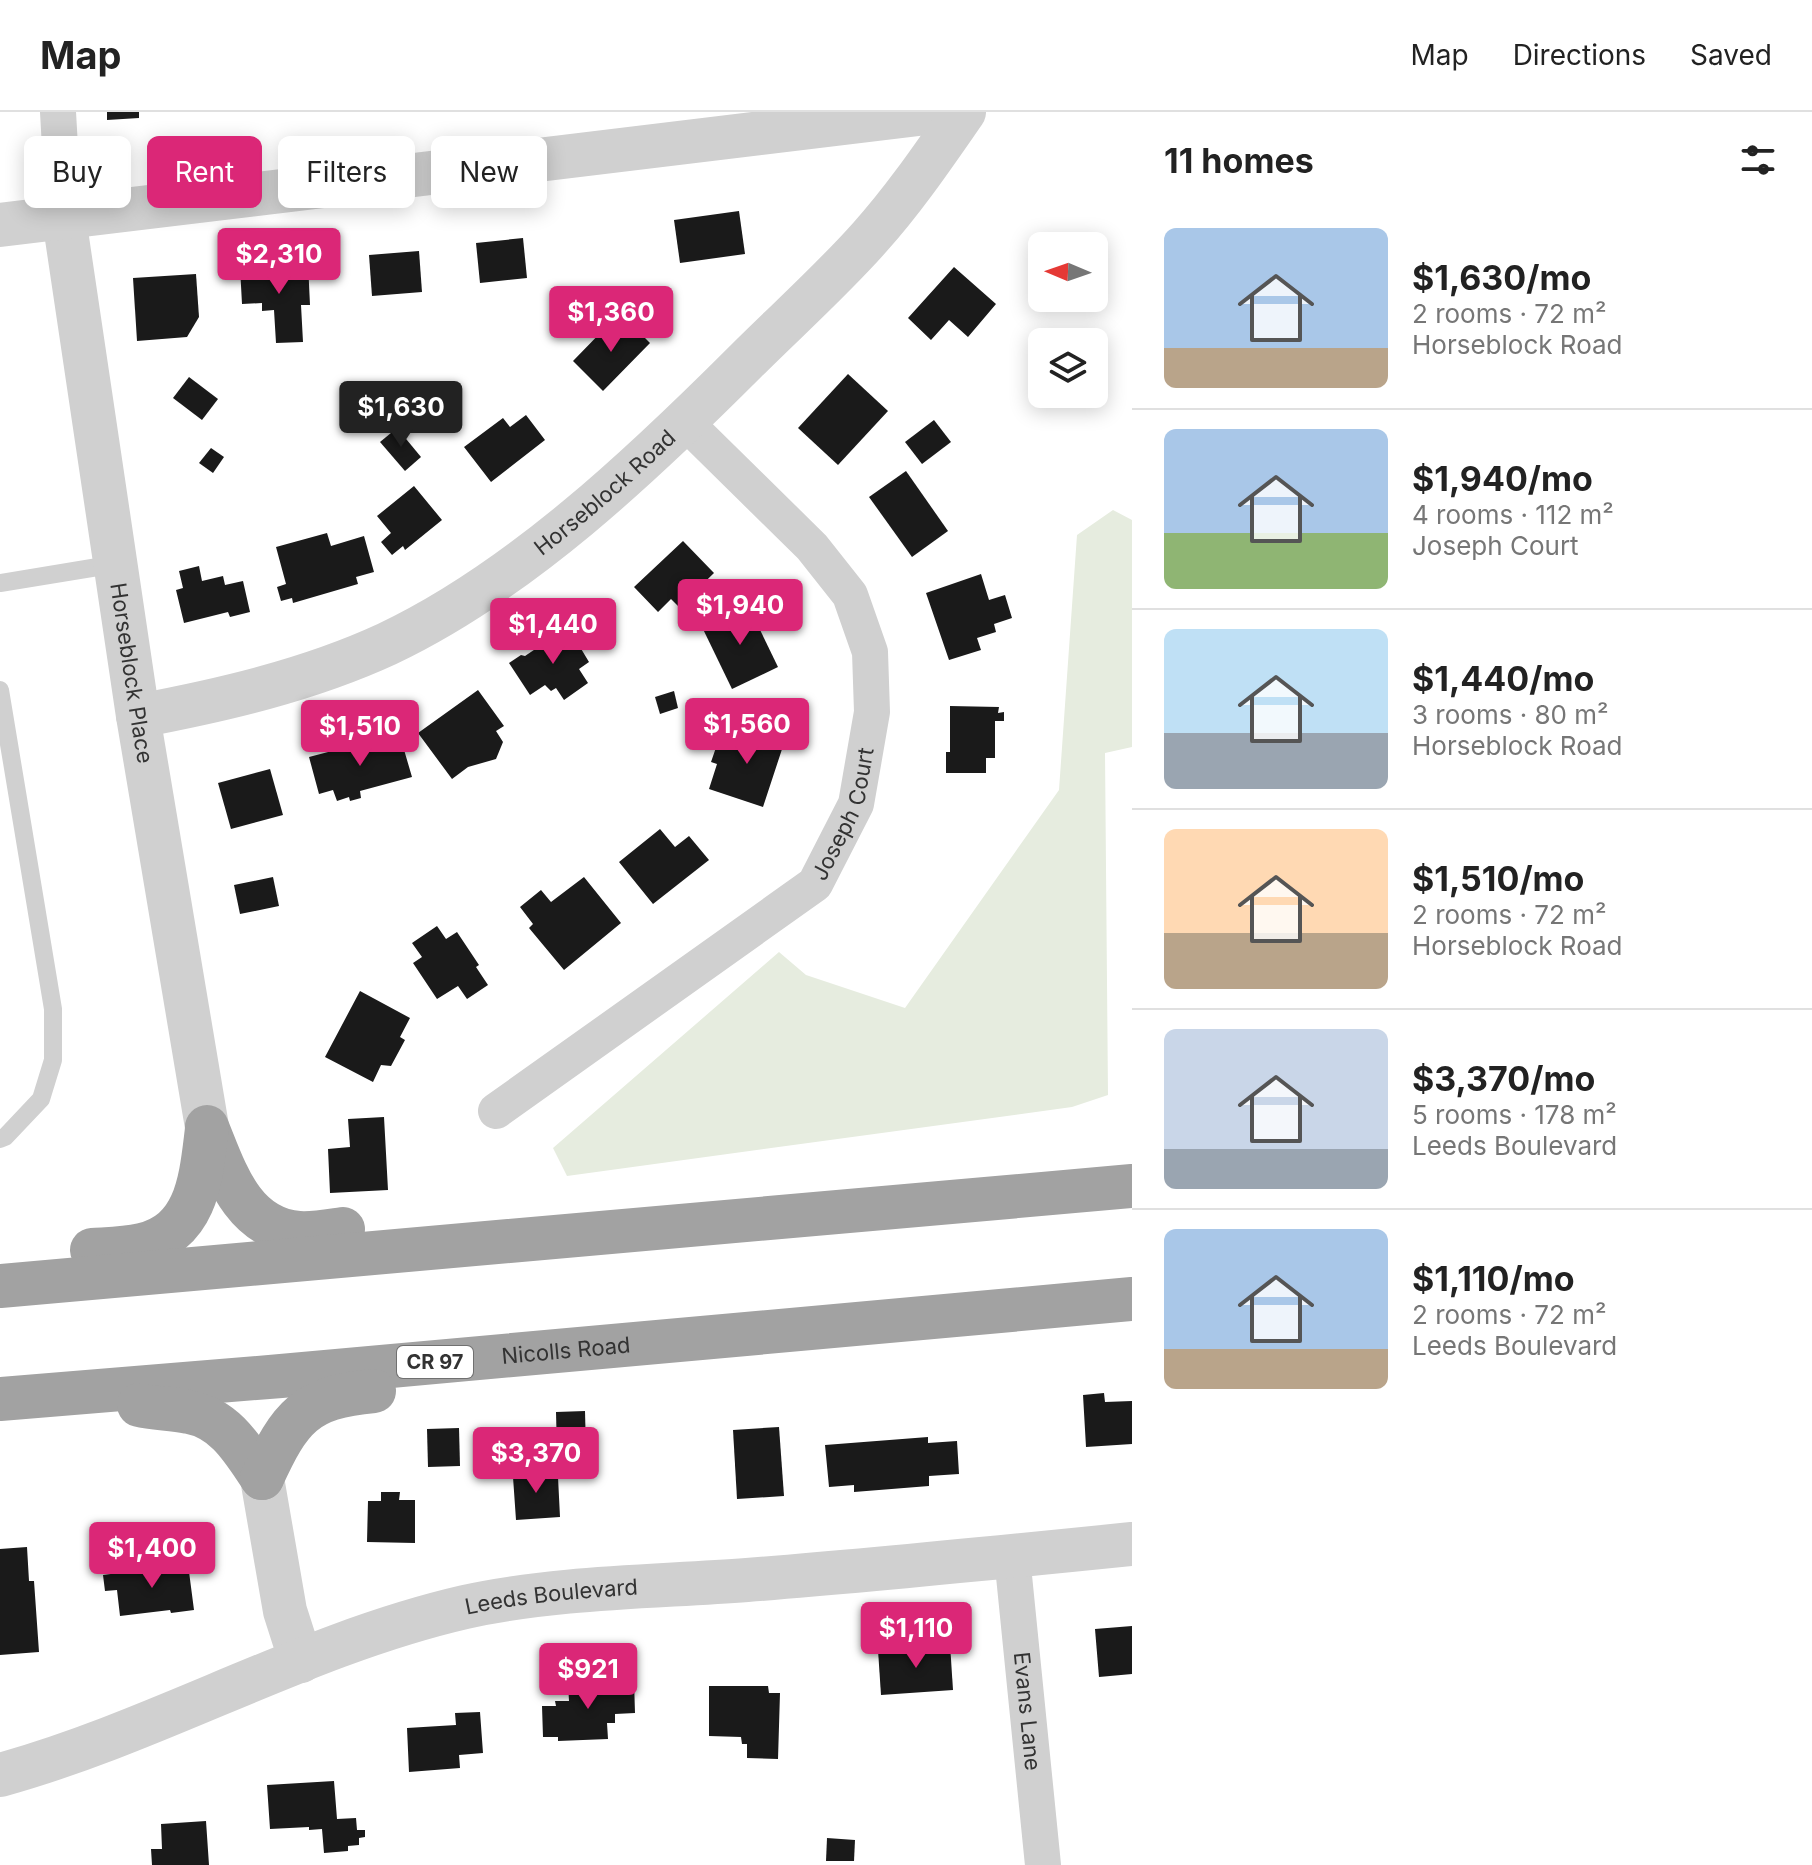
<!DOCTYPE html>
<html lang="en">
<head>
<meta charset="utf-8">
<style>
	:root { --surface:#fff; --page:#f6f6f6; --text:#222; --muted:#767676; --line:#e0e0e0; --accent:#db2777 }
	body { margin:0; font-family:Inter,sans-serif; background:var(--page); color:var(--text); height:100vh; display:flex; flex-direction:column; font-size:30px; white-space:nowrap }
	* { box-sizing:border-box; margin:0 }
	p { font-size:26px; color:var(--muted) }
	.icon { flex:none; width:44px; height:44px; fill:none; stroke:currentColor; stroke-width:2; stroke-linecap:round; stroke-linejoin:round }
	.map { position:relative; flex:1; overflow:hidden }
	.details { display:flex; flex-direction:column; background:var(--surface); width:680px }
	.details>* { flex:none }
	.guide { position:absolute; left:24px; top:24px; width:760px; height:72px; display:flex; gap:16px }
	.needle { width:52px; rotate:272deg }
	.tools { position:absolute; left:1028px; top:120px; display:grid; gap:16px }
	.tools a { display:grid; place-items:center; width:80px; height:80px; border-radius:12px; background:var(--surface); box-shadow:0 4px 20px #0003; font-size:40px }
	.price { position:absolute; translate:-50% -68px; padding:0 18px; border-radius:8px; background:var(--accent); color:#fff; font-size:26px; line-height:52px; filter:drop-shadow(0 2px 4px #0008) }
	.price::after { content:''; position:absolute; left:50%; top:48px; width:24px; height:18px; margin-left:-12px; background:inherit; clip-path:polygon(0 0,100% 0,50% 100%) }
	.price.selected { background:#222; color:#fff }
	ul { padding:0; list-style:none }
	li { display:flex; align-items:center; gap:24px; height:200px; padding:0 32px }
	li+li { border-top:2px solid var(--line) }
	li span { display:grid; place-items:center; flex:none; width:224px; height:160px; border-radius:12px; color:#555 }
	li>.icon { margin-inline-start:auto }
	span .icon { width:96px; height:96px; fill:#fffc; stroke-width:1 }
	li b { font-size:34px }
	h2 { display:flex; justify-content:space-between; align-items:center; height:96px; padding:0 32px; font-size:34px }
	.pill { padding:0 28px; border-radius:12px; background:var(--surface); box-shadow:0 4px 20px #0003; font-size:28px; line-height:72px }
	.pill.selected { background:var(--accent); color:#fff }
	header { display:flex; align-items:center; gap:48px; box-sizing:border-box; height:112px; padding:0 40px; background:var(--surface); border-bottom:2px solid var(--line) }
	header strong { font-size:38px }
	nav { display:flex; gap:44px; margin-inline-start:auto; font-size:28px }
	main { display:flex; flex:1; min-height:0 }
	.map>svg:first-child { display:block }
	.green { fill:#e6ecdf }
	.building { fill:#1a1a1a }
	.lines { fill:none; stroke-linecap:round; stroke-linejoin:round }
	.service { stroke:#d0d0d0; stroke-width:18 }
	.minor { stroke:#d0d0d0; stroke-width:36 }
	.tertiary { stroke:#d0d0d0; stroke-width:44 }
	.trunk { stroke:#a2a2a2; stroke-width:44 }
	.labels { text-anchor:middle; stroke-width:8; stroke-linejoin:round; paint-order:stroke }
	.shield { fill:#fff; stroke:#707070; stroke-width:2 }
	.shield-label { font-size:20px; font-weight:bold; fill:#333 }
	.street-label { font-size:22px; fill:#333; stroke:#fff }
</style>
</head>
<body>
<header>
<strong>Map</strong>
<nav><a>Map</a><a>Directions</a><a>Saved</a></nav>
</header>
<main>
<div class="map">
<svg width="1132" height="1753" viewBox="0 0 1132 1753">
	<rect width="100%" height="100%" fill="#fff"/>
	<path class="green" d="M1113,398L1132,408V635L1105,641L1108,983L1072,995L567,1064L553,1036L779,840L806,863L905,896L1059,678L1077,423Z"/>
	<g class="building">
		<path d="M107,0H139V6L107,8Z"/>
		<path d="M739,99L745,142L680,151L674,108Z"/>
		<path d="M523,126L527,166L480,171L476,131Z"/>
		<path d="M419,139L422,180L372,184L369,143Z"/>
		<path d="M308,151L310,193H301L303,230L276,231L274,198L262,199V191L242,192L240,155Z"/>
		<path d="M954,155L996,192L968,225L949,208L931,228L908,206Z"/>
		<path d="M196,162L199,205L187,225L137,229L133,166Z"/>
		<path d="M627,208L650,231L603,279L573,249L609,212L616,219Z"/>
		<path d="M848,262L888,299L838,353L798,316Z"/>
		<path d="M189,265L218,287L202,308L173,286Z"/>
		<path d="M526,303L545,328L491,370L464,335L503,306L510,315Z"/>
		<path d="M934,308L951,330L922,352L905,330Z"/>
		<path d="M397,316L421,345L405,359L380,330Z"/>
		<path d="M211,336L224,345L213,361L199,351Z"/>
		<path d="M906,359L948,419L912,445L869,385Z"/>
		<path d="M414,374L442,408L405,438L403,434L392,443L381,430L391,421L377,404Z"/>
		<path d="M327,421L331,434L364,424L374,460L356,465L358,472L293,491L292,486L281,489L277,475L286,472L276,435Z"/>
		<path d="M683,429L714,461L679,495L671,487L658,500L634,475Z"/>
		<path d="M199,454L202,469L223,464L225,473L243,469L250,500L230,505L228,500L184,511L176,478L183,476L179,459Z"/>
		<path d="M981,462L989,488L1005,483L1012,506L994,512L996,520L977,526L981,538L949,548L926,481Z"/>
		<path d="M748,493L778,555L732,577L702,515Z"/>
		<path d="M568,515L589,550L579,557L588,571L564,588L556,576L551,579L545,573L530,583L509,551L521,543L525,544Z"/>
		<path d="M478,578L504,614L496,619L503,630L496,647L468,655L452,667L418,621Z"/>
		<path d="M674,579L678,596L660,602L655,585Z"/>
		<path d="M950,594L999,595L998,601L1004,600V609H995V646H986V661H946V640H950Z"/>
		<path d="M758,616L786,625L763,695L709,677L717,652L711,650L721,621L753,632Z"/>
		<path d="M400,624L412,665L360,679L361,686L350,689L349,685L337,689L333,678L319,682L309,645L374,628V631Z"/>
		<path d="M270,657L283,703L231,717L218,671Z"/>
		<path d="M660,717L675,735L689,724L709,748L653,792L619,750Z"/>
		<path d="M273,765L279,794L240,802L234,773Z"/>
		<path d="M584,765L621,811L564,858L529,816L533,812L520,795L541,778L551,790Z"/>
		<path d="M437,814L446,827L457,820L479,853L476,855L488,873L467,887L458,874L437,887L413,851L422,845L412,831Z"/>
		<path d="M360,879L410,906L400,925L405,928L391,954L381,953L373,970L325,945Z"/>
		<path d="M384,1005L388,1078L330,1081L328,1037L350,1035L348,1007Z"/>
		<path d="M1104,1281L1105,1290L1132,1289V1332L1086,1335L1083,1283Z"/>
		<path d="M585,1299L586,1339L557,1340L556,1300Z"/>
		<path d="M779,1315L784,1384L737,1387L733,1318Z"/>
		<path d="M459,1316L460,1354L428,1355L427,1317Z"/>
		<path d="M928,1325V1331L957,1329L959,1362L929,1364V1374L854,1380V1373L829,1375L825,1333Z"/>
		<path d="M544,1355V1366L558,1365L560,1405L516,1408L513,1365H525L524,1356Z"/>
		<path d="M381,1380H400L399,1388H415V1431L367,1430L368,1389H381Z"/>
		<path d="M27,1435L29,1469H34L39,1540L0,1543V1437Z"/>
		<path d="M188,1452L194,1498L171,1501L170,1498L120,1504L117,1478L105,1479L103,1463Z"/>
		<path d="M1132,1514V1562L1099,1565L1095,1517Z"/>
		<path d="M950,1532L953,1578L881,1583L878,1538Z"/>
		<path d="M634,1569L635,1601L615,1602V1611H607L608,1627L558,1629V1625H543L542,1594H556L555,1589H569L568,1572Z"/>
		<path d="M709,1574H768L769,1581H780L778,1647L747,1646V1632H742L741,1625L709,1624Z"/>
		<path d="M480,1600L483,1641L459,1643L460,1656L409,1660L407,1616L456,1613L455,1601Z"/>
		<path d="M334,1669L337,1707L356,1706L357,1718H365V1725L359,1726V1733L348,1734V1739L324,1741L322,1717L309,1718V1715L270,1717L267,1673Z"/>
		<path d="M206,1709L209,1753H152L151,1737H162L161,1712Z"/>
		<path d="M827,1726L855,1728L854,1749H826Z"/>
	</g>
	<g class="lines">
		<g class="service">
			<path d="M0,471L116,452"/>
			<path d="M0,578L53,897V948L41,987L5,1025L0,1027"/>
		</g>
		<g class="minor">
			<path d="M58,0L64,106"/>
			<path id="s1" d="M496,999L815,772L856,692L872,600L870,540L850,483L812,435L685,310"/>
			<path id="s2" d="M1012,1444L1043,1753"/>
		</g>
		<g class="tertiary">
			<path id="s3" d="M64,106L138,604L207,1015"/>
			<path d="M0,113L935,0"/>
			<path id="s4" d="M138,604C223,588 309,568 387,532C520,469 643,352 746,249C787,208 831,169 870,125C905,86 934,43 964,0"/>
			<path d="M262,1366L285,1499L301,1549"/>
			<path id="s5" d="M0,1663C159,1619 304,1532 465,1495C557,1475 654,1475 747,1468C876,1458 1004,1445 1132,1432"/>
		</g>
		<g class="trunk">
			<path d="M207,1015C225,1059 242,1117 299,1121C313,1122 329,1119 343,1117"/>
			<path d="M92,1138C108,1137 125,1137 142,1133C198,1120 201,1065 207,1017"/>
			<path d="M0,1174L1132,1074"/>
			<path id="s6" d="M0,1287L281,1264L1132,1187"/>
			<path d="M139,1293C155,1297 172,1296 189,1300C226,1307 243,1338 262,1366"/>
			<path d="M262,1366C290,1305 305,1285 374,1279"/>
		</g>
	</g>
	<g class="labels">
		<rect class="shield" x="397" y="1234" width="76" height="32" rx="6"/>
		<g class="shield-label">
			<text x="435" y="1257">CR 97</text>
		</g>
		<g class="street-label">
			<text dy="8" stroke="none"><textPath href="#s4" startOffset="526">Horseblock Road</textPath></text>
			<text dy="8" stroke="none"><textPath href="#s3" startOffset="460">Horseblock Place</textPath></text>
			<text dy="8" stroke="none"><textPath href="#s1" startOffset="468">Joseph Court</textPath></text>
			<text dy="8" stroke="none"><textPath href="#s6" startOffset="568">Nicolls Road</textPath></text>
			<text dy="8" stroke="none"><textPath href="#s5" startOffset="582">Leeds Boulevard</textPath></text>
			<text dy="8" stroke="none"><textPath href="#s2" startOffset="156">Evans Lane</textPath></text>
		</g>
	</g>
</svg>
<div class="tools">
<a><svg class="needle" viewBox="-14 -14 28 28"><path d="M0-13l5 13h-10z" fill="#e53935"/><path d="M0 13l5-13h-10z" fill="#767676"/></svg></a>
<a><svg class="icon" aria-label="layers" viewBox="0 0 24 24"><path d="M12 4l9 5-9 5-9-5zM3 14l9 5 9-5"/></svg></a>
</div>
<b class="price" style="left:279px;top:184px">$2,310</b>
<b class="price" style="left:611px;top:242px">$1,360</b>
<b class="price selected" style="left:401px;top:337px">$1,630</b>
<b class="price" style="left:740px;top:535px">$1,940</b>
<b class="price" style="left:553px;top:554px">$1,440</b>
<b class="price" style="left:747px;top:654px">$1,560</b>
<b class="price" style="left:360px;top:656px">$1,510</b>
<b class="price" style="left:536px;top:1383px">$3,370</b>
<b class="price" style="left:152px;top:1478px">$1,400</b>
<b class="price" style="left:916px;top:1558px">$1,110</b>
<b class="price" style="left:588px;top:1599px">$921</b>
<div class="guide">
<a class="pill">Buy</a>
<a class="pill selected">Rent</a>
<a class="pill">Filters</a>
<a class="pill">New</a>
</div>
</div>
<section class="details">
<h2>11 homes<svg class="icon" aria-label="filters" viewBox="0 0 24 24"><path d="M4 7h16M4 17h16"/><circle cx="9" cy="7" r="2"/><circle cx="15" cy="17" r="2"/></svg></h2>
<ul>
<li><span style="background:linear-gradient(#a9c7e8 75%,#b9a48a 0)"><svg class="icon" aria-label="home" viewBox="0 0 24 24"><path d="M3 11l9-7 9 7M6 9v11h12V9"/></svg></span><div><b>$1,630/mo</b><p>2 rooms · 72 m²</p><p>Horseblock Road</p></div></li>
<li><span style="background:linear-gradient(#a9c7e8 65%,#8fb573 0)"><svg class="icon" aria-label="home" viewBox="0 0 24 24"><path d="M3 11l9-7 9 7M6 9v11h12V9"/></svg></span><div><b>$1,940/mo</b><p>4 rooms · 112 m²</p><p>Joseph Court</p></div></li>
<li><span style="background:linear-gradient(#bfe0f5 65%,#9aa5b1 0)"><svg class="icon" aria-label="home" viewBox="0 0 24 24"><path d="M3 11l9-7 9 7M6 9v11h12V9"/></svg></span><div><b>$1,440/mo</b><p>3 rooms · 80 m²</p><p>Horseblock Road</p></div></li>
<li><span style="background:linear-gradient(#ffd9b3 65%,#b9a48a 0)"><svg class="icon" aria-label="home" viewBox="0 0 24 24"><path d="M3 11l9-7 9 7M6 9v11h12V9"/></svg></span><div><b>$1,510/mo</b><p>2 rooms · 72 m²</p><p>Horseblock Road</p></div></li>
<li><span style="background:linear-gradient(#c9d6e8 75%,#9aa5b1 0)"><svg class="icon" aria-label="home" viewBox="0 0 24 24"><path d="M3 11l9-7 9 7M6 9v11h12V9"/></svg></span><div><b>$3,370/mo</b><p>5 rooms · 178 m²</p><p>Leeds Boulevard</p></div></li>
<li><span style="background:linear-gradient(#a9c7e8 75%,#b9a48a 0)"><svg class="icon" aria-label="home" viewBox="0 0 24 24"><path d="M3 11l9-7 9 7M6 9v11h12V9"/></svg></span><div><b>$1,110/mo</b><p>2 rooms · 72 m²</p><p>Leeds Boulevard</p></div></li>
</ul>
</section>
</main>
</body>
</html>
